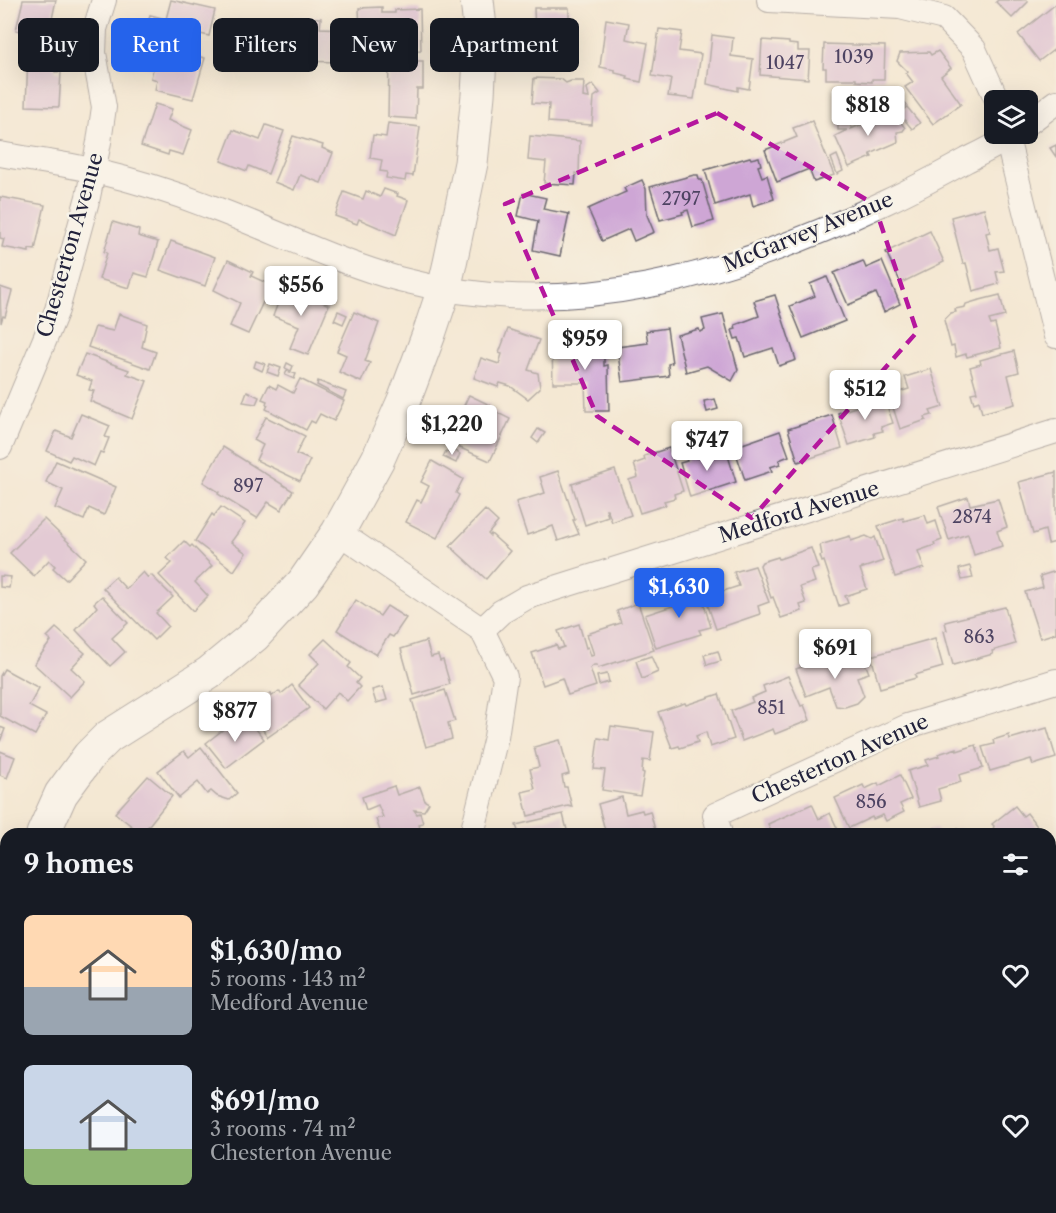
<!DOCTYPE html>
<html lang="en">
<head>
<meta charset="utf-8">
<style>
	:root { --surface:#171b24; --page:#242831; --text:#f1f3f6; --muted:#9ea1a6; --accent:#2563eb }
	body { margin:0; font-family:"Libre Caslon Text",serif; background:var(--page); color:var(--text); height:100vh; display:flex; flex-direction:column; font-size:22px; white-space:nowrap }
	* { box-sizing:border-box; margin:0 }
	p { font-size:20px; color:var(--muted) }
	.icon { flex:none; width:33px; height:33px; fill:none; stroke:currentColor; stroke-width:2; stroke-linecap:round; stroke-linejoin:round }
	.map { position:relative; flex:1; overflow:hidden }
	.details { position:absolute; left:0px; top:828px; width:1056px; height:386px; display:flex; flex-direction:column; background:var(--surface); border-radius:18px 18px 0 0; box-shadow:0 6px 24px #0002 }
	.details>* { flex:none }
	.banner { position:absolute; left:18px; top:18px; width:600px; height:54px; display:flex; gap:12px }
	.fabs { position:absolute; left:984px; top:90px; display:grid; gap:12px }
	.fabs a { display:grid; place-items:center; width:54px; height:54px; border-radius:9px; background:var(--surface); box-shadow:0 6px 24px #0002; font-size:30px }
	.price { position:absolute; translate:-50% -51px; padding:0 14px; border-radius:6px; background:#fff; color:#222; font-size:20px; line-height:39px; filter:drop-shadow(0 2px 3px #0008) }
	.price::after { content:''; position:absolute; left:50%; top:36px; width:18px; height:14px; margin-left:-9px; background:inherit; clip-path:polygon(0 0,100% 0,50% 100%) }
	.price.selected { background:var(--accent); color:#fff }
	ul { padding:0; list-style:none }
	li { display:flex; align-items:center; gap:18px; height:150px; padding:0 24px }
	li span { display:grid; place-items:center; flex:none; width:168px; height:120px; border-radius:9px; color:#555 }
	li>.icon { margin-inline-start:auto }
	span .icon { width:72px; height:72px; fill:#fffc; stroke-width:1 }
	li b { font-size:26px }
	h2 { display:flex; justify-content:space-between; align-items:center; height:72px; padding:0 24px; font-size:26px }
	.tag { padding:0 21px; border-radius:9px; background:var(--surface); box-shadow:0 6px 24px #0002; font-size:21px; line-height:54px }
	.tag.selected { background:var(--accent); color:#fff }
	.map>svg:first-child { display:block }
	.building { fill:#cea6d5 }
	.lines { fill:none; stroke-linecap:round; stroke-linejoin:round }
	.minor-casing { stroke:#6c6770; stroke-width:26 }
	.tertiary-casing { stroke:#6c6770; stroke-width:34 }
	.secondary-casing { stroke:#6c6770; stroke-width:35 }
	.minor { stroke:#fff; stroke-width:24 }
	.tertiary { stroke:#fff; stroke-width:32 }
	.secondary { stroke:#fff; stroke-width:33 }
	.marked { fill:none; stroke:#b5179e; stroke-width:4.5; stroke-dasharray:12 8; stroke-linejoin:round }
	.labels { text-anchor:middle; stroke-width:5; stroke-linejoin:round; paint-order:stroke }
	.number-label { font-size:18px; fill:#4d4362 }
	.street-label { font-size:21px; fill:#22223b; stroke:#f7f3e8 }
</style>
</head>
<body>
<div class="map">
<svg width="1056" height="1213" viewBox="0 0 1056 1213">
	<rect width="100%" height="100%" fill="#f7f3e8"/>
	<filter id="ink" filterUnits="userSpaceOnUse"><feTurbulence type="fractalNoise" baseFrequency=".0167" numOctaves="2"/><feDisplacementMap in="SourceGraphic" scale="12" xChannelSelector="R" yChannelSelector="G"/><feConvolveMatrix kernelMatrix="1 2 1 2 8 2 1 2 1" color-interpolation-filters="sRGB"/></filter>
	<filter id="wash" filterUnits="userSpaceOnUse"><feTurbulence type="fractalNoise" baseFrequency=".008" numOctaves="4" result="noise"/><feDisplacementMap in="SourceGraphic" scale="24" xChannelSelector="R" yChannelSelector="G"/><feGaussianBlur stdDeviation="1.35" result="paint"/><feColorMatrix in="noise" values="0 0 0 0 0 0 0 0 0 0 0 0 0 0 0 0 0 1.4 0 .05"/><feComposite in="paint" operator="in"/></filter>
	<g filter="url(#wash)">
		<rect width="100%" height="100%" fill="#f4e8d3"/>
		<g id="blocks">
			<g class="building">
				<path d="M23,0H56L48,38L16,30Z"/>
				<path d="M171,0L215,10L209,36L196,33L192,48L145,37L150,15L166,19Z"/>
				<path d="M998,0H1026L1028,2L1012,18L996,2Z"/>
				<path d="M1056,4V48L1039,61L1018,34Z"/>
				<path d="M382,7V13H395V10L420,9L421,50L393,51V40H376V31L360,32L359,8Z"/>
				<path d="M534,8H569V55H541V38L535,37Z"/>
				<path d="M293,17L321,18L320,28L344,29L343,62L292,61Z"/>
				<path d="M606,19L629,23L626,39L648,43L641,82L627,79L628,76L615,73V70L600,67Z"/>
				<path d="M239,20L266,24L265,29L288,33L285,56L262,53L261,58L233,53Z"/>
				<path d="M659,29L682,32L679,51L701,54L694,99L668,96L671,79L652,76Z"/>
				<path d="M712,35L733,38L731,56L753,59L749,89L738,87V91L707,84Z"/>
				<path d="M762,40L789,42V44L798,45V51H810L808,79L760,75Z"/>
				<path d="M144,43L205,58L193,99L155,90L157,80L151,78L153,69L139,65Z"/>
				<path d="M824,44L885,46L884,79H872V82L856,81V79H826V68H823Z"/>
				<path d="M360,47L361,57L350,58V48Z"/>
				<path d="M381,49H388V56H382Z"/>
				<path d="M938,51L951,68L941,76L961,104L933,124L905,87L913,82L906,73L908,72L897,61L900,53L929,52L931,55Z"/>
				<path d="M41,55L56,58L55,72H61L59,107L26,106L28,56Z"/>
				<path d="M389,61H423V89H417L416,119L388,117Z"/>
				<path d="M534,78L561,79L566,83L571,81H584L583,97L589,98L587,88L593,84L600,93L594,97L592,125L548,122L549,104L532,103Z"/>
				<path d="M901,98L907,105L899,111L894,104Z"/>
				<path d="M155,104L172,109L168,120L192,130L183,155L169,151L168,155L141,146Z"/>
				<path d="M907,107L920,123L912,129L899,113Z"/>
				<path d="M886,113L887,116L894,113L905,128L903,131L897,132L898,142L870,154L872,157L849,167L835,136L847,130H838V119H851V129Z"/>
				<path d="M812,121L834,175L814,182L809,169L777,182L765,150L797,137L793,128Z"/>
				<path d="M388,123L420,127L413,176L406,175L405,181L386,178L387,172L380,171L382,160L370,158L373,135L386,137Z"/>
				<path d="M266,125L284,131L268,174L249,166L247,171L221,161L233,130L260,140Z"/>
				<path d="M293,136L323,145L322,148L333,153L321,183L300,175L294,190L274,182Z"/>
				<path d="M530,136L580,141L579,174L576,173L575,185L544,183L546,162L528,160Z"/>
				<path d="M1056,145V157L1050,148Z"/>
				<path d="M837,155L843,171L837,174L831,158Z"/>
				<path d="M750,157L751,159L759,157L761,165L758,166L762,177L767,175L774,199L753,206L750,194L715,205L705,170Z"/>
				<path d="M694,175H698L699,180H702L714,221L693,227L688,210L682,212L683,214L660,220L650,187Z"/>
				<path d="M642,180L646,189L647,215L654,232L634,241L629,229L602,241L588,209L626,192L624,188Z"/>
				<path d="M384,189L398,194L397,196L408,200L396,235L359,219L357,224L335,216L344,192L363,199L366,191L380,197Z"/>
				<path d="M523,193L546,198L543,209L569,214L560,256L533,250L538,221L518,216Z"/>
				<path d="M0,197L45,205L35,250L29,249V252L2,247L4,239L0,238Z"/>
				<path d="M984,208L990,232L986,233L990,250L998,248L1004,271L996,272L999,284L973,291L966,263L963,264L951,217Z"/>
				<path d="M113,222L139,230L138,236L158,242L148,277L134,273L129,288L99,279L107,253L104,252Z"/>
				<path d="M930,231L944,262L901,283L886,252Z"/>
				<path d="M171,241L215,257L205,286L160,270Z"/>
				<path d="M228,260L253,272L251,276L271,285L248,334L230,326L240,303L214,290Z"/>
				<path d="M863,261L866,268L882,261L900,304L884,312L876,293L848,305L834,273Z"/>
				<path d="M827,277L845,321L803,338L790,306L815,296L810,284Z"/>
				<path d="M285,285L329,305L308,355L290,348L299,326L273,316Z"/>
				<path d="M0,287L12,291L5,317L3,316L1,323Z"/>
				<path d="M775,295L796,360L779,366L773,348L745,357L739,338L735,339L732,330L736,329L735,325L759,316L754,301Z"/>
				<path d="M1000,295L1005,316L989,320L991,325L995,324L1001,348L967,357L966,354L956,357L954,346L951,347L944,320L951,313L956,312L955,309L965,307L966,304L976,301Z"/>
				<path d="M338,311L347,315L343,324L334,320Z"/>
				<path d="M354,312L379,323L365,361L370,363L361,382L339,372L346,355L337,351Z"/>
				<path d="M119,314L147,324L142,347L156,352L150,369L88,347L95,327L113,331Z"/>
				<path d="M723,314L738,370L732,381L707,366L686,372L677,335L699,329L700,332L705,330L702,319Z"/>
				<path d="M667,328L672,363L668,364L669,376L622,382L617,347L648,343L646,331Z"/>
				<path d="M508,329L539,340L528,370L538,373L540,388L528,399L510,386L500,383L498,387L474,378L481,358L499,364L502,354L499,353Z"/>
				<path d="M582,335H604V366L608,365L609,411H586L585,383H553L552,350L576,349V353H582Z"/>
				<path d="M1014,351L1019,372L1008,375L1015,404L982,413L979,401L974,403L971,393L977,392L970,367L981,364L980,360Z"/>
				<path d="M85,354L129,370L127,374L147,381L132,419L90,401L94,391L89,390L92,381L76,375Z"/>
				<path d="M256,361L265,364L262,371L254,367Z"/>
				<path d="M287,363L293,366L291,371L285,368Z"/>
				<path d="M270,364L281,368L278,376L267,372Z"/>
				<path d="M931,369L943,407L930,411L932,415L925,417L926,420L900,429L889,395L909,389L905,377Z"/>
				<path d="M287,371L296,374L294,379L285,375Z"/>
				<path d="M300,379L344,401L334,421L320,414L315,423L311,421L306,430L266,409L268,405L266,404L267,401L262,399L269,385L276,389L278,385L293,393Z"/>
				<path d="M318,381L346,392L343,399L317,385Z"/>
				<path d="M247,391L259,397L256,404L243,402Z"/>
				<path d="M469,395L490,405L488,408L510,419L490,461L458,447L471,419L460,414Z"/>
				<path d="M884,397L893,423L881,427L883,431L874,433L875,437L849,445L838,413Z"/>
				<path d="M715,399L718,409L707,412L704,401Z"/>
				<path d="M81,414L110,426L105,437L109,438L103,453L100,452L94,466L72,456L69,461L47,451L56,431L71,437Z"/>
				<path d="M832,415L842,448L798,462L788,429Z"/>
				<path d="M266,417L305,436L296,454L310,460L300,481L256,460L263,445L254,440Z"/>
				<path d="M538,429L545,433L538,443L532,438Z"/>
				<path d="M780,431L789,456L779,460L780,464L770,467L772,471L745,480L734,447Z"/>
				<path d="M223,447L293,491L281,510L268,502L257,518L218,494L219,492L203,482Z"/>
				<path d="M669,448L683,491L674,494L675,498L664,501L666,505L640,513L629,480L638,477L634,464L645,460L644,456Z"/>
				<path d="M693,449L697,458L726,449L736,482L690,497L680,463L687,461L684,452Z"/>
				<path d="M453,450L460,454L456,463L443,457L446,451L451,454Z"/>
				<path d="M56,461L116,487L104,515L89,508L84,520L55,508L63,490L46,482Z"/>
				<path d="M432,461L463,479L456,493L459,495L437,538L406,522L417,500L421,502L429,486L421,482Z"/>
				<path d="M615,470L631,515L612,522L607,509H606L608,517L585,525L572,484Z"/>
				<path d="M558,471L575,520H573L579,534L558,541L553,526L527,535L516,502L545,493L540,477Z"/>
				<path d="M1056,472V542L1048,544L1045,530L1033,534L1019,482Z"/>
				<path d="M968,497L970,505L998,499L1007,527L997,531L1002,546L974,555L968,534L949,540L938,507Z"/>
				<path d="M221,507L245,523L231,542L246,553L234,571L195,541L212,514L214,516Z"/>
				<path d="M485,510L498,522L488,534L490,536L491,534L510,551L486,579L450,546Z"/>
				<path d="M925,515L928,524L936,521L942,540L934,543L935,545L918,551L924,568L895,577L878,526L903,518L904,521Z"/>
				<path d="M44,519L86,559L66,580L53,568L55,566L49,560L34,576L10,553Z"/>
				<path d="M850,536L851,541L866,536L872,539L875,537L883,561L860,569L867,589L845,596L848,603L839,606L824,561L822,562L820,556L822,555L820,545Z"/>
				<path d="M184,541L190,547L192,545L212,566L195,582L208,596L193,611L159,575L172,563L167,558Z"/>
				<path d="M811,548L818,568L811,570L815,582L800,587L806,603L800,605L802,611L781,618L773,597L771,598L760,565L762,562L778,557L779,559Z"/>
				<path d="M755,566L769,602L758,606L760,614L716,629L705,597L739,586L734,572Z"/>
				<path d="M970,566L973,578L962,580L959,569Z"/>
				<path d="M1056,571V633L1040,638L1025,592L1043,587L1040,576Z"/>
				<path d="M143,572L148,578L151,575L173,597L156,613L168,626L154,640L103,588L115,577L126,589Z"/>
				<path d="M0,576L11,577L9,588L0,587Z"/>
				<path d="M698,585L711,627L699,630L701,634L656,648L645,615L679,604L676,593Z"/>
				<path d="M102,596L128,623L112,638L125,652L110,666L76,630L97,607L94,603Z"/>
				<path d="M356,600L380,616L387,606L406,618L393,637L389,635L376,655L337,630Z"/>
				<path d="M638,603L654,650L598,668L597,665H594L590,668L596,686L568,695L562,678L543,685L532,653L556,645L558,649L564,647L558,631L579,624L586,648L588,647L591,656L594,655L587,634L621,623L617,611Z"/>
				<path d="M1005,607L1015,644L992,651L993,654L953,665L944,631L947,630L945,622Z"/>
				<path d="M56,628L85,653L71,668L85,681L70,697L34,664L51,641L47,637Z"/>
				<path d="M935,638L943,667L915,675L916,678L880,688L871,656Z"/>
				<path d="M325,639L351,663L348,667L360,678L356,683L360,687L347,701L338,692L323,709L298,685L319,663L310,654Z"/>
				<path d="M426,641L431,657L438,655L440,661L443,660L450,684L414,695L401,649Z"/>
				<path d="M718,651L721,661L707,665L704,655Z"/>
				<path d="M862,655L869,673L857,677L864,696L857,703L845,707L836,706L829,687L806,696L796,669L824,659L828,668Z"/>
				<path d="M651,656L658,672L642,679L636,661Z"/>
				<path d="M4,669L39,688L29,706L46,715L35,735L0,716V676Z"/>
				<path d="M607,674L609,682L599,685L597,676Z"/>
				<path d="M788,676L801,706L804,705L810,720L775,734L773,729L742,741L731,711L753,702L751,698L765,692L763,686Z"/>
				<path d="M292,685L309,708L268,737L248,709L271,693L272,696L279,691L281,694Z"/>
				<path d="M383,687L387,700L376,703L372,690Z"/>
				<path d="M445,690L455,721L448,723L452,739L426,747L412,700Z"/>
				<path d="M719,694L734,739L710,747L706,732L696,736L698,742L680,748L679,746L672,748L658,712L685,703L686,705Z"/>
				<path d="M248,719L264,739L226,768L206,743L229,725L233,730Z"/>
				<path d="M611,726L654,732L650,761L643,760L642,772L644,773L640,796L602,790L605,770L594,769L598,738L609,740Z"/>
				<path d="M0,727L5,729L0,742Z"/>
				<path d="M1047,728L1056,758L1033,765L1031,759L990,771L982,747L994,744L993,740L1009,735L1010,739Z"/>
				<path d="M560,740L569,774L562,776L564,787H567L572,807L568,806L528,816L522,792L535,789L530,769L539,767L534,747Z"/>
				<path d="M976,745L983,768L959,775L961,782L938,789L941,801L919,807L908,771L928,765L926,760L939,756L938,754L957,748V751Z"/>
				<path d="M201,747L237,793L229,800L217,796L211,791L207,794L198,782L179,798L158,771L184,751L189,757Z"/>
				<path d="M0,751L15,757L7,778L0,775Z"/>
				<path d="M900,775L911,799L900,804L904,812L886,821L883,815L873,819L872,817L849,828L835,798L863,785L865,789L878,783L879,786Z"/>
				<path d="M148,776L172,796L142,834L115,813Z"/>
				<path d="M394,786L397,795L420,787L425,801L429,803L424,811L414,810L417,814L420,813L423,823L419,824L420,830L409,834H381L376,819L383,817L378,805L366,810L362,797Z"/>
				<path d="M622,797L626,814L642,810L643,813L650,811L656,834H606L598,804Z"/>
				<path d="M812,804L819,819L830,813L840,834H772L768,824Z"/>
				<path d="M1015,806L1023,816L1027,813L1043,834H992L994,826L992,824Z"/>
				<path d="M563,814L568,834H519L516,825Z"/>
				<path d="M935,828L939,834H924Z"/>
				<path d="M958,828L961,834H946Z"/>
				<path d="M1056,867V936L1050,934V872Z"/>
				<path d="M1050,1156L1055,1170L1050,1172Z"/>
				<path d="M0,1204L6,1205V1208H28L48,1213H0Z"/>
				<path d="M150,1208H217V1210L151,1213Z"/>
				<path d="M439,1208H462L463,1213H426L425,1211Z"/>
				<path d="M731,1208H763L758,1213H736Z"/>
				<path d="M960,1208H994L987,1213H965Z"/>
			</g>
		</g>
	</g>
	<g filter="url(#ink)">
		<use href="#blocks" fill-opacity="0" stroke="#6c6770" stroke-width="1.5"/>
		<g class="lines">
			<g class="minor-casing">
				<g id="minor">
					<path d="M769,0L900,7L944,18L974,49L997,100"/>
					<path d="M1028,123L1056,102"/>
					<path d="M1006,134L1056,336"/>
					<path d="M0,154C31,160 64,163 95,171C133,180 172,192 208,206C272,229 333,261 399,279C570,325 732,275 886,202C914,189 940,175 967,160C983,152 1000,144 1014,134"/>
					<path d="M0,447L57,310L88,197L99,142L104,107L94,53L95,29L104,0"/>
					<path d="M338,532L482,630L505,677L496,737L472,834"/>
					<path d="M482,630L501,612L527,597L1056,431"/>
					<path d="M720,834L715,815L908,726L1056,681"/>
					<path d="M509,1208L511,1213"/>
					<path d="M646,1213L654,1208"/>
				</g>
			</g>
			<g class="tertiary-casing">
				<path id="tertiary" d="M1050,1078L1056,1082"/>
			</g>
			<g class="secondary-casing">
				<g id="secondary">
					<path d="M43,834L61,794L89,756L108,737L209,673L254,636L303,583L338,532L378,459L405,398L429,334L444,289L450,263L471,163L478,95L481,37L477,0"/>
					<path d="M0,979L6,955"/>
					<path d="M0,1007L6,1036L0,1061"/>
					<path d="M1050,1057L1056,1053"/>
					<path d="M851,1213L855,1208"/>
					<path d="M879,1213L883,1208"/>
				</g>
			</g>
			<use href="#minor" class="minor"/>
			<use href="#tertiary" class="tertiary"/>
			<use href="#secondary" class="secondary"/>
		</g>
	</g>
	<path d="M0 0H1056V1213H0ZM717,113L874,204L917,332L752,518L597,416L505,204Z" fill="#f4e8d3" fill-opacity=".55" fill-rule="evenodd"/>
	<path class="marked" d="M717,113L874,204L917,332L752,518L597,416L505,204Z"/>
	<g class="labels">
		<g class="number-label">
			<text x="854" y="63">1039</text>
			<text x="785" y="69">1047</text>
			<text x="681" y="205">2797</text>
			<text x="248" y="492">897</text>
			<text x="972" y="523">2874</text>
			<text x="979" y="643">863</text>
			<text x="771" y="714">851</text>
			<text x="871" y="808">856</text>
		</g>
		<g class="street-label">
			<text transform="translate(808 232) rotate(-22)" y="7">McGarvey Avenue</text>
			<text transform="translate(70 245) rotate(-74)" y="7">Chesterton Avenue</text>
			<text transform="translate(799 512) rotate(-17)" y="7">Medford Avenue</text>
			<text transform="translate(840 759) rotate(-24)" y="7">Chesterton Avenue</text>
		</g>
	</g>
</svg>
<div class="fabs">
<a><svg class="icon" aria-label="layers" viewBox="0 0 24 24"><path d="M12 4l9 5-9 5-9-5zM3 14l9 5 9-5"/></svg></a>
</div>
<b class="price" style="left:868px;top:137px">$818</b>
<b class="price" style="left:301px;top:317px">$556</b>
<b class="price" style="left:585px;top:371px">$959</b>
<b class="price" style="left:865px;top:421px">$512</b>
<b class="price" style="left:452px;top:456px">$1,220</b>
<b class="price" style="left:707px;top:472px">$747</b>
<b class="price selected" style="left:679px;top:619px">$1,630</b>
<b class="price" style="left:835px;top:680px">$691</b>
<b class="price" style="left:235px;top:743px">$877</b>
<div class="banner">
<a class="tag">Buy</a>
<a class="tag selected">Rent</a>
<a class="tag">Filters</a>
<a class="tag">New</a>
<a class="tag">Apartment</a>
</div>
<section class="details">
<h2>9 homes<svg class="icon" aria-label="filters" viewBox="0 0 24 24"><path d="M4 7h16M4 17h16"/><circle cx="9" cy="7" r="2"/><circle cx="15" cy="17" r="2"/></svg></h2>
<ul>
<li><span style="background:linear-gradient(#ffd9b3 60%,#9aa5b1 0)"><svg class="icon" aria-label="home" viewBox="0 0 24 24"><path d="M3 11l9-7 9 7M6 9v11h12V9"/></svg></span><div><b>$1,630/mo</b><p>5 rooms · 143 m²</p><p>Medford Avenue</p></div><svg class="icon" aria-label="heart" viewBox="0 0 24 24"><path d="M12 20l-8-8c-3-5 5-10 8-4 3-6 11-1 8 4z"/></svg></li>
<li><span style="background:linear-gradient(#c9d6e8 70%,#8fb573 0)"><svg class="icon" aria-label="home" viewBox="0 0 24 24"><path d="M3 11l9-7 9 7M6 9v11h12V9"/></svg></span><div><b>$691/mo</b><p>3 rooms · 74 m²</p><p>Chesterton Avenue</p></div><svg class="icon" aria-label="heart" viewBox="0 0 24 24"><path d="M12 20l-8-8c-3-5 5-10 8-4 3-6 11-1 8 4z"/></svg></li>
</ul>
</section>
</div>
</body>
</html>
